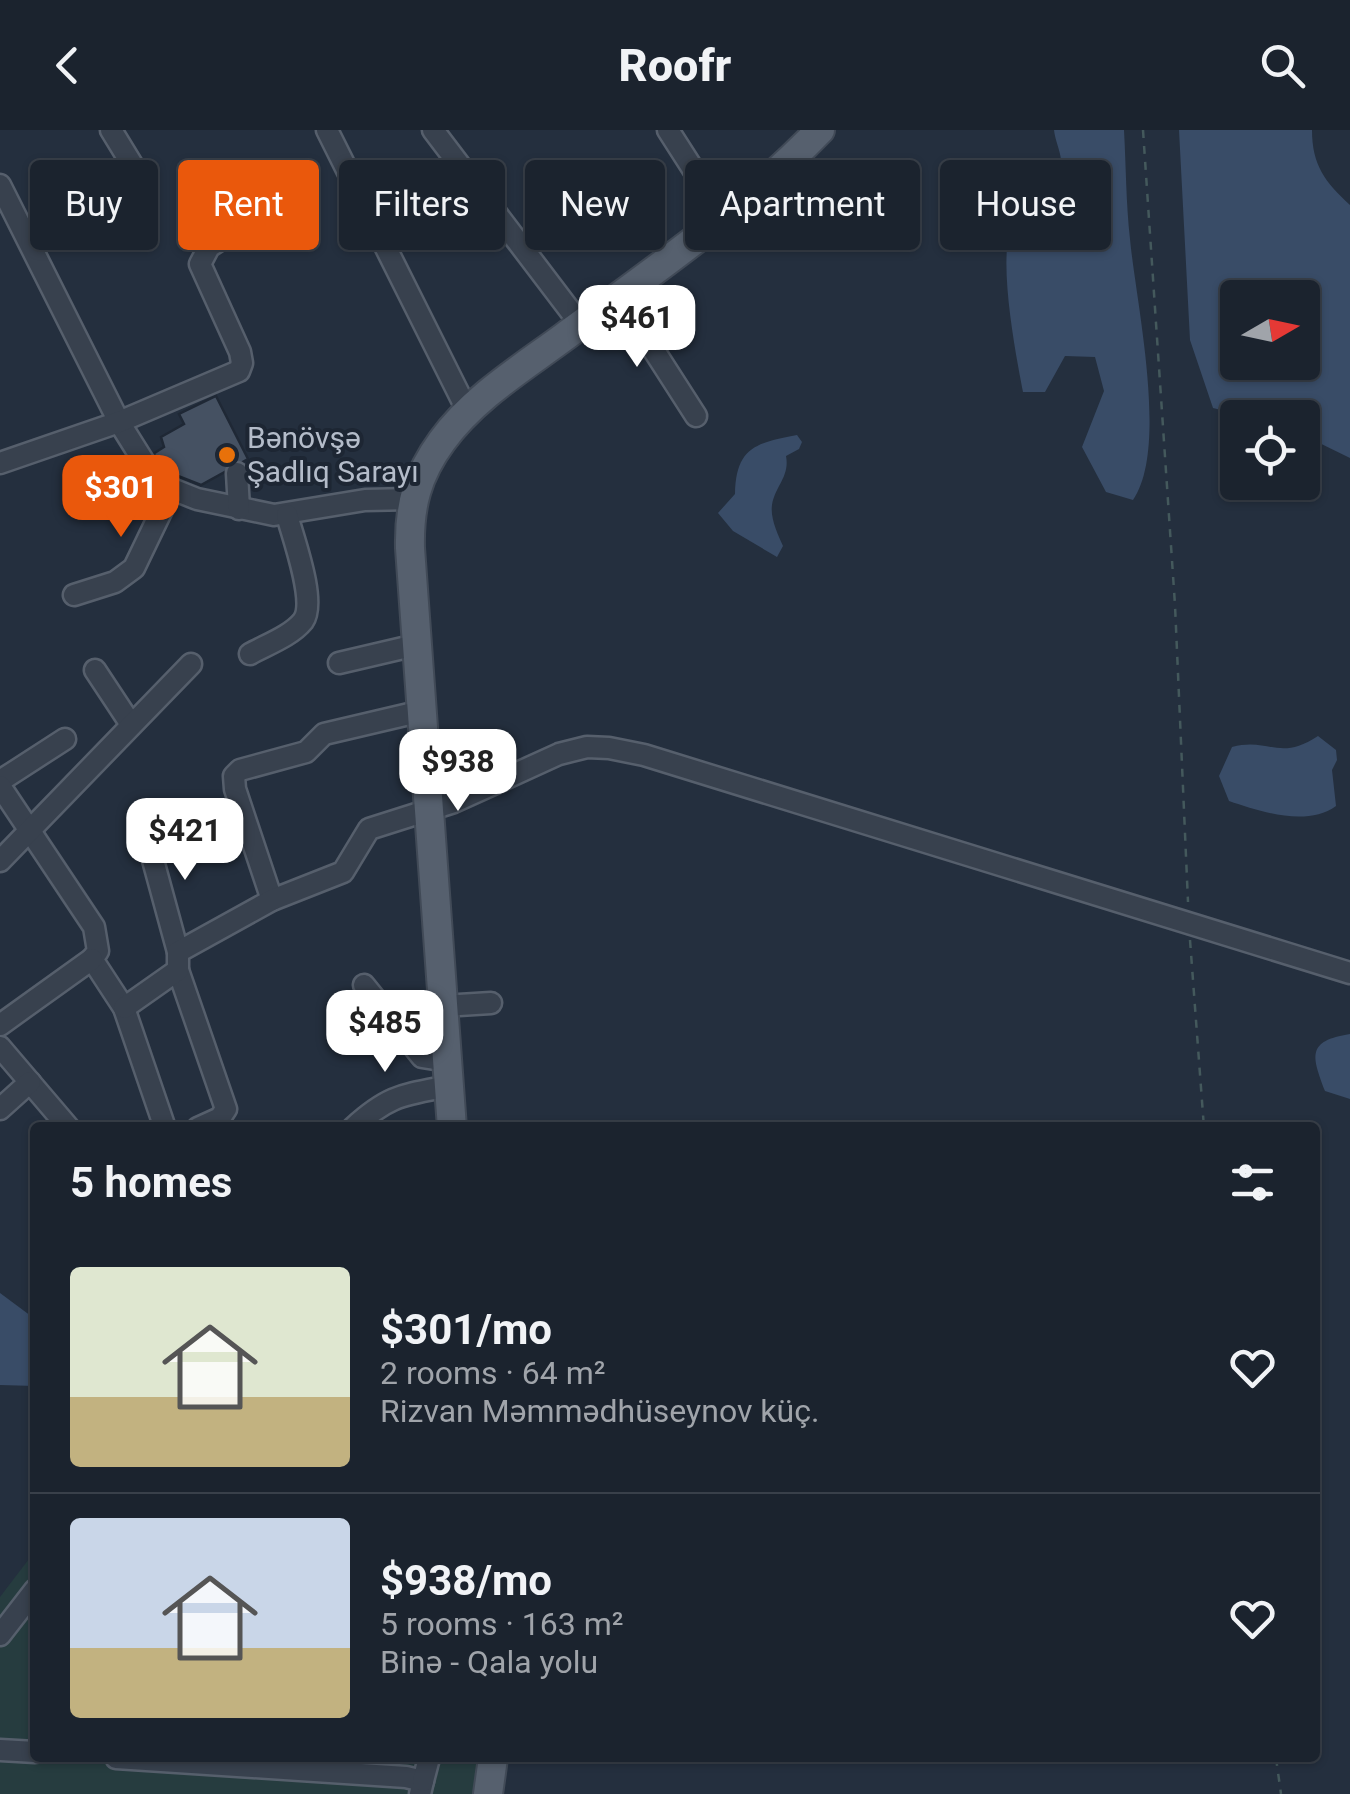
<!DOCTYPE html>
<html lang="en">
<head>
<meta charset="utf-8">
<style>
	:root { --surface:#1b232e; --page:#242b36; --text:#f1f3f6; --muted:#a0a4aa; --line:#39404a; --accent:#ea580c }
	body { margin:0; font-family:Roboto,sans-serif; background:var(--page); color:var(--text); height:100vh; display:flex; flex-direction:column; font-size:38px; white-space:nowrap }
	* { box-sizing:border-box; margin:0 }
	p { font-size:32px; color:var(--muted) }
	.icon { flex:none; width:55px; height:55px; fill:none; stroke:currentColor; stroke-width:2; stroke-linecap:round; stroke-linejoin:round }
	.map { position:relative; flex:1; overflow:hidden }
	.drawer { position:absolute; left:30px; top:992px; width:1290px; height:640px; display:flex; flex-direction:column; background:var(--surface); border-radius:10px; box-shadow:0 2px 8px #0004,0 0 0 2px var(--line) }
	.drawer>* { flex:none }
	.top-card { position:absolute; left:30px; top:30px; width:1290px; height:90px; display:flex; gap:20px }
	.needle { width:65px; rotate:81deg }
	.tools { position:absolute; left:1220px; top:150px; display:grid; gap:20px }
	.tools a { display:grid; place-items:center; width:100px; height:100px; border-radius:10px; background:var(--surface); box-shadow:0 2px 8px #0004,0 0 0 2px var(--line); font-size:50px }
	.price { position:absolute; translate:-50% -85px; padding:0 22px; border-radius:20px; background:#fff; color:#222; font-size:32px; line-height:65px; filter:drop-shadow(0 2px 5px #0008) }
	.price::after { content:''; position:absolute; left:50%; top:60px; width:30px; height:22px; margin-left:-15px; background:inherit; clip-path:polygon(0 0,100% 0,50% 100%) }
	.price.on { background:var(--accent); color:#fff }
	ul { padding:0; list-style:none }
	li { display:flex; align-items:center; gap:30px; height:250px; padding:0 40px }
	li+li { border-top:2px solid var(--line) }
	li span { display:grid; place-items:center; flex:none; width:280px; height:200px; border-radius:10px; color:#555 }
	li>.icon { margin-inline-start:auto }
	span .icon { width:120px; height:120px; fill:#fffc; stroke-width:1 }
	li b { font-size:42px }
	h2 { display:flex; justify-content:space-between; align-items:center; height:120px; padding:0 40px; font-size:42px }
	.tag { padding:0 35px; border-radius:10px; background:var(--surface); box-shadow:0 2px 8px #0004,0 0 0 2px var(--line); font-size:35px; line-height:90px }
	.tag.on { background:var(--accent); color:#fff }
	header { display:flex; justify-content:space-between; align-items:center; height:130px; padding:0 40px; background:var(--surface); font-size:45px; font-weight:800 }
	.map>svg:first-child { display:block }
	.green { fill:#263c3f }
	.water { fill:#394c67; fill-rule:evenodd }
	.building { fill:#455162; stroke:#1f2835; stroke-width:2.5 }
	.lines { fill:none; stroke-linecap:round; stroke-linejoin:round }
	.minor-casing { stroke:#565f6c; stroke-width:25 }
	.major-casing { stroke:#414a57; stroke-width:32 }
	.path { stroke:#44595c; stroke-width:2.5; stroke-dasharray:8 8; stroke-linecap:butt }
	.minor { stroke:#38414e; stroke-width:20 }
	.major { stroke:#56606e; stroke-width:28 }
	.food-dot { fill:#e8710a; stroke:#1d2633; stroke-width:4 }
	.labels { text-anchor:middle; stroke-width:8; stroke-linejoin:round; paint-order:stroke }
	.poi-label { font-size:30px; fill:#b4bcc9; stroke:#1d2633; text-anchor:start }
</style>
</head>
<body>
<header><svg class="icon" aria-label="back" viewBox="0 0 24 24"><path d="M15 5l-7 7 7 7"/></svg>Roofr<svg class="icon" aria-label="search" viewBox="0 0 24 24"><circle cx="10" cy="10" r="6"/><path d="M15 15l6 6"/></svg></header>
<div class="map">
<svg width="1350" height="1664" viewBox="0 0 1350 1664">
	<rect width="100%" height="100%" fill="#242f3e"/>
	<path class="green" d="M35,1421V1628H482L478,1664H0V1467Z"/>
	<g class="water">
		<path d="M1054,0H1124C1126,36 1126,73 1130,109C1136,173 1169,318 1133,370L1106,362L1082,317L1104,261L1095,227L1065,226L1045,262H1023C1016,226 998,132 1011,99C1021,75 1063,58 1061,30C1060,20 1055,10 1054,0Z"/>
		<path d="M1179,0H1312C1312,35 1325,52 1350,75V328L1303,305L1302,288L1249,287L1213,278L1190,210ZM1238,168H1302V232H1238Z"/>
		<path d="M797,305L802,312L799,319L786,326C790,347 775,356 772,375C770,388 778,405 783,416L777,427L733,401L718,383L735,364C736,317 756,313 797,305Z"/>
		<path d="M1318,606L1336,620L1337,630L1332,640L1336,676C1307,697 1261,682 1229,671L1219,646L1232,617C1269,607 1279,632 1318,606Z"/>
		<path d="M1350,904V969L1325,961C1312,926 1306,911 1350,904Z"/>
		<path d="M0,1163L35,1189V1256L0,1255Z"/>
	</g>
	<path class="building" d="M216,266L248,329L201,355L178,346L153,324L164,317L161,307L184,294L179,284Z"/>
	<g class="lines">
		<g class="minor-casing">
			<g id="minor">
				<path d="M111,0L144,54"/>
				<path d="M327,0L468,282"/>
				<path d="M433,0L581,195"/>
				<path d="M668,0L725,89"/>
				<path d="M0,55L119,292L144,332L172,359L197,369L274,385L365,370L412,369"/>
				<path d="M619,166L696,286"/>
				<path d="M0,333L119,292L239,241L242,233L240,222L200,134L209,117L281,70"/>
				<path d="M237,343L239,379"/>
				<path d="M74,465L115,452L134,438L172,359"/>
				<path d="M250,524C266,515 291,506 303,491C317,472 293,408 287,385"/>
				<path d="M339,533L416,515"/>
				<path d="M95,540L130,593"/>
				<path d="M0,651L65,609"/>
				<path d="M0,656L94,797L98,821L92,829L124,878L165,998"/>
				<path d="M144,697L178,822"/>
				<path d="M0,731L191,534"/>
				<path d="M272,770L235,659L234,646L240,640L306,622L324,604L422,581"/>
				<path d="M178,840L226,979L220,988L198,998"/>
				<path d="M364,855L422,927L447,931"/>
				<path d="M443,876L491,873"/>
				<path d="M124,878L178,840V822L272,770L343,742L369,699L454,672L559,624L587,617L609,618L644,625L1350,843"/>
				<path d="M0,895L92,829"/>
				<path d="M0,917L69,998"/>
				<path d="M0,979L30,952"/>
				<path d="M353,998C389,965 403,965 449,956"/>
				<path d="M0,1505L35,1460"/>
				<path d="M0,1620L35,1622"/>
				<path d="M116,1628L406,1647L423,1651L420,1664"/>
				<path d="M423,1651L429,1628"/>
			</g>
		</g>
		<g class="major-casing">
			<g id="major">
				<path d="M452,998L410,418C409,376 417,345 442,311C473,268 522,238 564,207C653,141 743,80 820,0"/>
				<path d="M488,1664L493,1628"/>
			</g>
		</g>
		<g class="path">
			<path d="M1143,0L1175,475L1188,772"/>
			<path d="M1190,810L1204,998"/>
			<path d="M1276,1628L1281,1664"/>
		</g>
		<use href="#minor" class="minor"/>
		<use href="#major" class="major"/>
	</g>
	<circle class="food-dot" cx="227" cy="325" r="10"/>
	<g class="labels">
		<g class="poi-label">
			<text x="247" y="318">Bənövşə<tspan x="247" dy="34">Şadlıq Sarayı</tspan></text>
		</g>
	</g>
</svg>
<div class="tools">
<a><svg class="needle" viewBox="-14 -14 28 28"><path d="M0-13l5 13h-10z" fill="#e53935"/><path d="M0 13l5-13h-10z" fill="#a0a4aa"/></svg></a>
<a><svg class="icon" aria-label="locate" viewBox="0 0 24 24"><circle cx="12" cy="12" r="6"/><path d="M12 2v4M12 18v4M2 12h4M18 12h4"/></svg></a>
</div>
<b class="price" style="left:637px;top:240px">$461</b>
<b class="price on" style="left:121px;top:410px">$301</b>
<b class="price" style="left:458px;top:684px">$938</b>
<b class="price" style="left:185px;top:753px">$421</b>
<b class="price" style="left:385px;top:945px">$485</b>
<div class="top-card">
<a class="tag">Buy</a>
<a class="tag on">Rent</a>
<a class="tag">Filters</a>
<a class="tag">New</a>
<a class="tag">Apartment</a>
<a class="tag">House</a>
</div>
<section class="drawer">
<h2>5 homes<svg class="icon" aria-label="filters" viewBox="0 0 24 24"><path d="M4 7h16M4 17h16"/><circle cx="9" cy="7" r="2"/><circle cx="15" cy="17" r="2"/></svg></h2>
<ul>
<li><span style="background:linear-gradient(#dfe7d0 65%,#c2b280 0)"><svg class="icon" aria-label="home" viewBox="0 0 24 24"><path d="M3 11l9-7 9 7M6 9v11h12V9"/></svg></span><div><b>$301/mo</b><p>2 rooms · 64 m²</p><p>Rizvan Məmmədhüseynov küç.</p></div><svg class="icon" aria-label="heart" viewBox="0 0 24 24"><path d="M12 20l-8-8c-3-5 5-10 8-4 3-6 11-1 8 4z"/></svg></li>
<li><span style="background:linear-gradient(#c9d6e8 65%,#c2b280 0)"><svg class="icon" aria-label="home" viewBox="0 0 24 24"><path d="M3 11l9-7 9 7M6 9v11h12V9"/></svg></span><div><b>$938/mo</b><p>5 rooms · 163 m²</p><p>Binə - Qala yolu</p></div><svg class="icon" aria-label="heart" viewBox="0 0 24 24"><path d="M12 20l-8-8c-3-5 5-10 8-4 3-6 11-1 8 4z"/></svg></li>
</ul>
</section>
</div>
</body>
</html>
